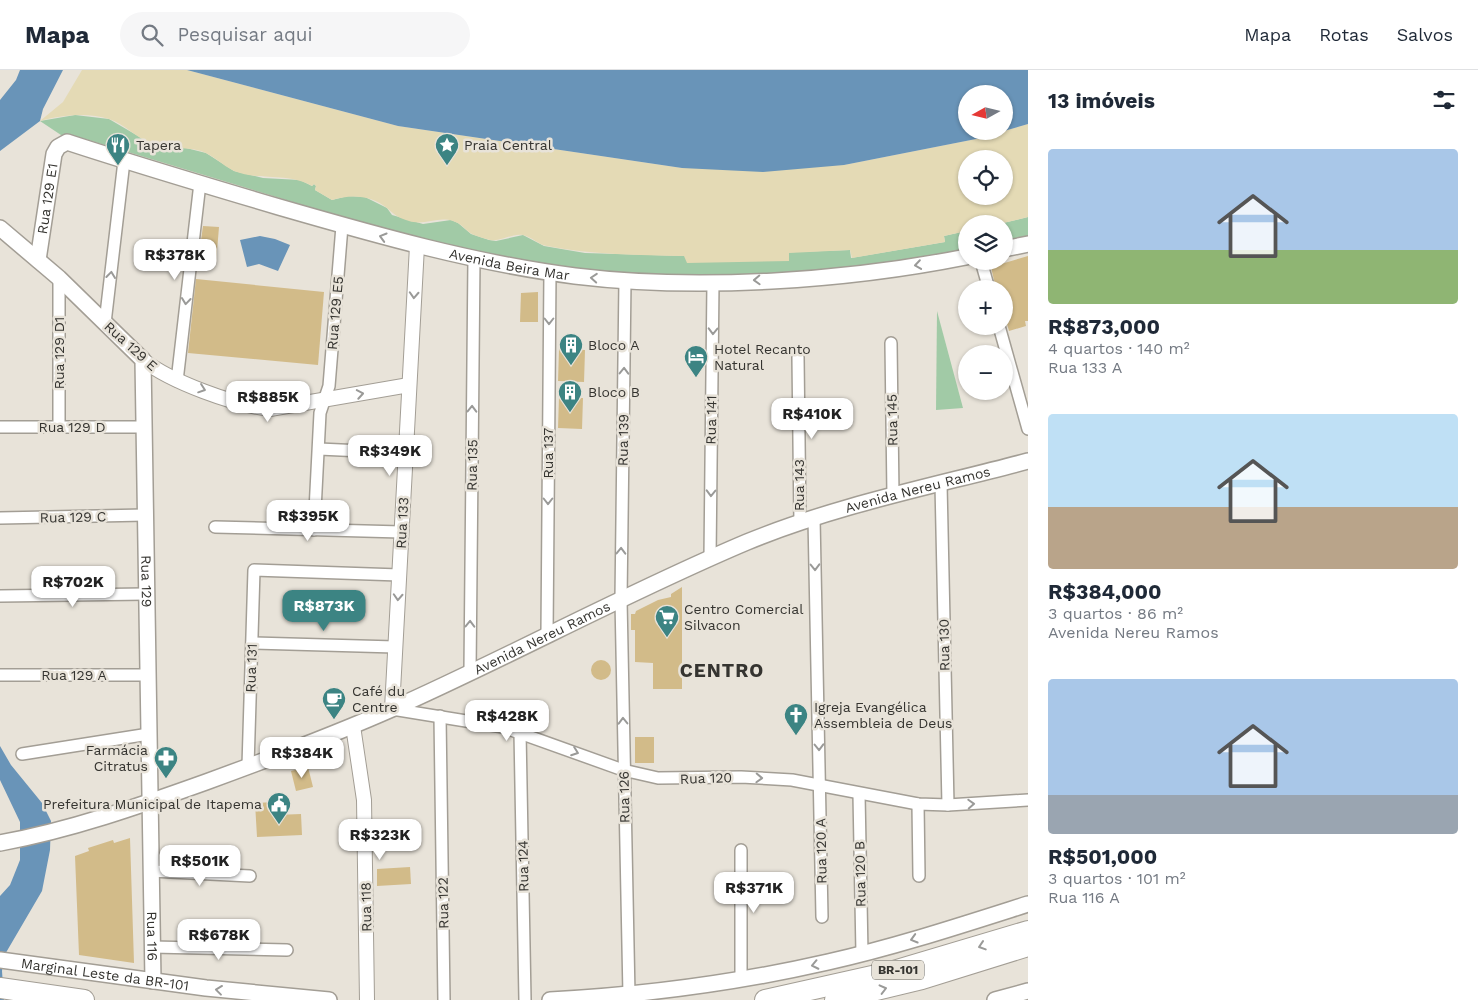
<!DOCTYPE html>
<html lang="pt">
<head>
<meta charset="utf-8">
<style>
	:root { --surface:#fff; --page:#f6f6f7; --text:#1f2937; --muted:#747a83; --line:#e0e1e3; --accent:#3c8483 }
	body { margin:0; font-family:"Work Sans",sans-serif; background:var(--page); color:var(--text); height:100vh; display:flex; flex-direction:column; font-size:19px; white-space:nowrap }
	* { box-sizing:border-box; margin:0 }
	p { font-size:16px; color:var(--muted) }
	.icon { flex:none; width:28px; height:28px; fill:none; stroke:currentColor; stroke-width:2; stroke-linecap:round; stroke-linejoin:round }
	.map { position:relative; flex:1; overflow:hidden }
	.sheet { display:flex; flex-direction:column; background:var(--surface); width:450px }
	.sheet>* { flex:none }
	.needle { width:32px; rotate:262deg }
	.controls { position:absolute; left:958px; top:15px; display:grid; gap:10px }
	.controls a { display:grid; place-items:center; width:55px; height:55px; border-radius:50%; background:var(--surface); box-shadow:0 1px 4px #0004; font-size:25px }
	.price { position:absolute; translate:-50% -42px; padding:0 11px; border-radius:10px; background:#fff; color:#222; font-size:16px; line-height:32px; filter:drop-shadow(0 1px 2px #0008) }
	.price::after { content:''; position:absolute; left:50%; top:30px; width:15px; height:11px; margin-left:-8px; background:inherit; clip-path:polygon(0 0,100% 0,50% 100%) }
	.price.on { background:var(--accent); color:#fff }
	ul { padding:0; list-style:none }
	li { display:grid; align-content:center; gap:10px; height:265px; padding:0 20px }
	li span { display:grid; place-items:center; height:155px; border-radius:5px; color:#555 }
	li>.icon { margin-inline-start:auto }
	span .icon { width:90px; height:90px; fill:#fffc; stroke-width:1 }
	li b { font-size:21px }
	h2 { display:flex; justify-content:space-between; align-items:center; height:60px; padding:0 20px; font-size:21px }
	header { display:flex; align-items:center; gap:30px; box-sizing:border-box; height:70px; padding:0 25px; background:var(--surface); border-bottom:1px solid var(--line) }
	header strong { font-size:24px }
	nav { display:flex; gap:28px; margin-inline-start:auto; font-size:18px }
	.search { width:350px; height:45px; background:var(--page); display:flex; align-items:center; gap:12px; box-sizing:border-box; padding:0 18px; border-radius:28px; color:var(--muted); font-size:19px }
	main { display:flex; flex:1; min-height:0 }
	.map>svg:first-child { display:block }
	.green { fill:#a1caa6 }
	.sand { fill:#e4dab5; fill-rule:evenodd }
	.water { fill:#6994b8 }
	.building { fill:#d2bb89 }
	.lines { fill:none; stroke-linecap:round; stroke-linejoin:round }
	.minor-casing { stroke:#a39e95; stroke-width:14 }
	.tertiary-casing { stroke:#a39e95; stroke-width:16 }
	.secondary-casing { stroke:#a39e95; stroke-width:18 }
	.motorway-casing { stroke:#a39e95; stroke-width:22 }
	.minor { stroke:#fff; stroke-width:11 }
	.tertiary { stroke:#fff; stroke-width:14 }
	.secondary { stroke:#fff; stroke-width:15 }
	.motorway { stroke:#fff; stroke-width:20 }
	.oneway { stroke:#9a9a98 }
	.labels { text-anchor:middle; stroke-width:5; stroke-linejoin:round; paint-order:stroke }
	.shield { fill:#e8e3d9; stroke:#6b6863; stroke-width:1 }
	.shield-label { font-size:12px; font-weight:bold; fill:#353430 }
	.poi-label { font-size:14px; fill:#353430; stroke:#e8e3d9; text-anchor:start }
	.street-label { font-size:14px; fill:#353430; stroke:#e8e3d9 }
	.district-label { font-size:19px; font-weight:bold; letter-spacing:1px; fill:#353430; stroke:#e8e3d9 }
</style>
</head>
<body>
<header>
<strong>Mapa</strong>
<div class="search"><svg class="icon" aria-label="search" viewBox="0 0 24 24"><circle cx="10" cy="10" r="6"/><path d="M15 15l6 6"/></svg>Pesquisar aqui</div>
<nav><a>Mapa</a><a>Rotas</a><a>Salvos</a></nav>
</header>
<main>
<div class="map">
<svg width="1028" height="930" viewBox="0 0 1028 930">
	<rect width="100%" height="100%" fill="#e8e3d9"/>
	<g class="green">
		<path d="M75,45L109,49L150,73L165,78L182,77L206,83L234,101L263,108L300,110L312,116L314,114L316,116L315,120L332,130L348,126L365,127L387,138L392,145L423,154L451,150L458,153L471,164L489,170L496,171L523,165L544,176L585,183L684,186L850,180L851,188L945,172L944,166L966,161V181L827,202L694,206L585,201L470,181L415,169L85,69L61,65L40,51Z"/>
		<path d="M1028,147V168L1004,173V154H999Z"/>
		<path d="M937,241L963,338L936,340Z"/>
	</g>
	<path class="sand" d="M82,0H187L398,56L682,98L844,95L976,69L1028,54V147L999,154H966V161L944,166L945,172L852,188L850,180L789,183V191L687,193L684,186C638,185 593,185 547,176C539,175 532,167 523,165C511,163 502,172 490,170C484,168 474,166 469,162C464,158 460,153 453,151C438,146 424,156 409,151C398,148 394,144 387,138C371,125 351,124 332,130L315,120L316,116L314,114L312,116C289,102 258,111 234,101C222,95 213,85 201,81C184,76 168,80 152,74C136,68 125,54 109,49C88,42 61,45 40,51L63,32ZM966,89H1004V126H966Z"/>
	<g class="water">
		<path d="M20,0H63L43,39L40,51L0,81V30L16,10Z"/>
		<path d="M187,0H1028V54L1004,61V24H966V61H1003L976,69L844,95L763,102L682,98L398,56Z"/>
		<path d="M260,166L275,169L290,175L278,201L259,194L247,197L240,170Z"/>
		<path d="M0,676L11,695L42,733L51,751L50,780L42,821L4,886L2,901L4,930H0V826L10,815L20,790V752L0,710Z"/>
	</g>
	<g class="building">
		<path d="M203,156L219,157L216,193L198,192Z"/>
		<path d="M1028,186V251H1025L1026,256L1009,261L1004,243V219H996L991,197Z"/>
		<path d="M196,209L324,222L318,295L188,283Z"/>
		<path d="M538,222V252H520L521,223Z"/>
		<path d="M559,279L585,280L584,312L558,311Z"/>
		<path d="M559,327L583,328L582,359L558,358Z"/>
		<path d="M682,517V619H653V593L635,592V560H631V544H635L636,541L658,530L671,527V524Z"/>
		<circle cx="601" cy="600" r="10"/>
		<rect x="635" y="667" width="19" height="26"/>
		<path d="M308,697L313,717L296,721L291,701Z"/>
		<path d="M275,732L276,745L301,744L302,765L257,767L255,733Z"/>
		<path d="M130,768L134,893L79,885L75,786L89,781L88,778L113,770L114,773Z"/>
		<path d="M410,797L411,814L377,816V799Z"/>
	</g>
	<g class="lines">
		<g class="minor-casing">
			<g id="minor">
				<path d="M981,191L989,219"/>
				<path d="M59,208V357"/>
				<path d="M625,210L621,530L629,925"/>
				<path d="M105,253L124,91"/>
				<path d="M999,256L1028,359"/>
				<path d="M891,273L893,426"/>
				<path d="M798,287L800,453"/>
				<path d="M177,311L200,113"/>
				<path d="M0,357H144"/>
				<path d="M319,379L406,383"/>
				<path d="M941,414L948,735"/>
				<path d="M0,448L145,445"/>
				<path d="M814,448L822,847"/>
				<path d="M215,457L401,462"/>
				<path d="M314,460L320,343L329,316L342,156"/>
				<path d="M710,488L713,212"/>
				<path d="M0,526L146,524"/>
				<path d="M547,564L550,202"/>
				<path d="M252,573L395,577"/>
				<path d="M470,602L474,188"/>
				<path d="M0,605H148"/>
				<path d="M392,639L503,657L623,700L658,708L741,707L792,710L918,734L948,735L1028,730"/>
				<path d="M440,646L444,930"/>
				<path d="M520,662L525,930"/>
				<path d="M22,684L149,664"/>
				<path d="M248,696L254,500L399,505"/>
				<path d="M859,724L862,884"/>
				<path d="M918,734L919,806"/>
				<path d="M151,801L250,806"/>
				<path d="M152,877L287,880"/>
				<path d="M741,910V780"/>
			</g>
		</g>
		<g class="tertiary-casing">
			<g id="tertiary">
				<path d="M143,290C171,312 234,335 270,339L409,315"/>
				<path d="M392,639L417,176"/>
				<path d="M353,656L364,730L367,930"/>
			</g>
		</g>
		<g class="secondary-casing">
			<g id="secondary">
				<path id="s1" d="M0,158L59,208L143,290L153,911"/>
				<path d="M1004,179L1028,174"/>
				<path id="s2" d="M38,190L54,84L58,77L67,72C137,95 208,116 279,137C376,165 474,193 575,206C698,221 846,211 966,187"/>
				<path id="s3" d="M0,773C71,760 139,736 206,712C269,689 331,666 392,639C511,586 626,523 747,472C837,435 934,416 1028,391"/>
				<path id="s4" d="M0,890L206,918L329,930"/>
				<path d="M550,930C644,925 736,913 828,892C895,877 962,855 1028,834"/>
				<path d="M995,930L1028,921"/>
			</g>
		</g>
		<g class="motorway-casing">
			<g id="motorway">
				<path d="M0,918L84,930"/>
				<path d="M765,930L890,902L1028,861"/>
				<path d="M835,930L922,909L1028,876"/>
			</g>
		</g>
		<use href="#minor" class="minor"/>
		<use href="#tertiary" class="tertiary"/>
		<use href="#secondary" class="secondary"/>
		<use href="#motorway" class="motorway"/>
	</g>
	<defs><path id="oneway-chevron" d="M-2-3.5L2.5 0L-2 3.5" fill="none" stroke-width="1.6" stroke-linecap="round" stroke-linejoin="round" transform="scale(1.25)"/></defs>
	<g class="oneway">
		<use href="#oneway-chevron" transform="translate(383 167) rotate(-164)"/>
		<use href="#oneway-chevron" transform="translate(918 195) rotate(172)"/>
		<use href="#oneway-chevron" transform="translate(111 205) rotate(-83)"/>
		<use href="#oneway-chevron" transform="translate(594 208) rotate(-176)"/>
		<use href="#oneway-chevron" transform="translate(757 210) rotate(178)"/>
		<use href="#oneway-chevron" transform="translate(414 225) rotate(93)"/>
		<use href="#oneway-chevron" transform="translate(186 231) rotate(96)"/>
		<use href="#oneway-chevron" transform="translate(549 251) rotate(90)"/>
		<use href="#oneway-chevron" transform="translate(713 261) rotate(91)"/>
		<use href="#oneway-chevron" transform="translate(624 301) rotate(-89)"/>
		<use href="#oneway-chevron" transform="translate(202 319) rotate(19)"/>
		<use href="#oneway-chevron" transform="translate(360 324) rotate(-10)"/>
		<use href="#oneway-chevron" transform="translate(472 339) rotate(-89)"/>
		<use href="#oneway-chevron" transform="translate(711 423) rotate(91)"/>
		<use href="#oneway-chevron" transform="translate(548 431) rotate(90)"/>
		<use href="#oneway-chevron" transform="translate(621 481) rotate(-89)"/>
		<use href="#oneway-chevron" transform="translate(815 497) rotate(89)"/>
		<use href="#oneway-chevron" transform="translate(398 527) rotate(93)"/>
		<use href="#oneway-chevron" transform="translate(470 554) rotate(-89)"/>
		<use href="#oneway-chevron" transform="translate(623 651) rotate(-91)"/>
		<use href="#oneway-chevron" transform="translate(819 677) rotate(89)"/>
		<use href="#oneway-chevron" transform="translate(575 682) rotate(20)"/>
		<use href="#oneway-chevron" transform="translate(759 708) rotate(2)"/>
		<use href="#oneway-chevron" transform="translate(971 734) rotate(-3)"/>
		<use href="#oneway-chevron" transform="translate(914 869) rotate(164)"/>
		<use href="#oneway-chevron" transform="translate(982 876) rotate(162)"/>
		<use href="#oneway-chevron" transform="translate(815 895) rotate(168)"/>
		<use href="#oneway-chevron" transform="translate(883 919) rotate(-14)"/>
		<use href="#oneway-chevron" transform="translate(219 920) rotate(-173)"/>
	</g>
	<defs>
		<g id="restaurant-pin" transform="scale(1.25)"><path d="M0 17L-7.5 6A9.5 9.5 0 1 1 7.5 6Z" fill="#3c8483" stroke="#e8e3d9"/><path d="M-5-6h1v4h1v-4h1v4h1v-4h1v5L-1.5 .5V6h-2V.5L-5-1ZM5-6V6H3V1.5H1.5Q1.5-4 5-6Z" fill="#fff"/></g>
		<g id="sight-pin" transform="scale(1.25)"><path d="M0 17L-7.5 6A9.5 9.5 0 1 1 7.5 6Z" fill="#3c8483" stroke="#e8e3d9"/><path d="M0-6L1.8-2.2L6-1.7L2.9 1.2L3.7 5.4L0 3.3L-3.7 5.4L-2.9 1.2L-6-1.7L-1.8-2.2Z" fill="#fff"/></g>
		<g id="building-pin" transform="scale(1.25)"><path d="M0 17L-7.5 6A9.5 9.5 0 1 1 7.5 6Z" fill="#3c8483" stroke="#e8e3d9"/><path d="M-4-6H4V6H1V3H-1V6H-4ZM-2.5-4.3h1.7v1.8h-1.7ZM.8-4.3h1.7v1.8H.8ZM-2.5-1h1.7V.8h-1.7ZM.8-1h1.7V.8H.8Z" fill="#fff"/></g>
		<g id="hotel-pin" transform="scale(1.25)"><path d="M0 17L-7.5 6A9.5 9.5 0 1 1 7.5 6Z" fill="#3c8483" stroke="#e8e3d9"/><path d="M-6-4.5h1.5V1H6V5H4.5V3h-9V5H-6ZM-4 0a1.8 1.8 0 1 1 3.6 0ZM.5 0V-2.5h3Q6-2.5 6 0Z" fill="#fff"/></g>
		<g id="supermarket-pin" transform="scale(1.25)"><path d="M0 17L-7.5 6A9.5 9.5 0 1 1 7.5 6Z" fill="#3c8483" stroke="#e8e3d9"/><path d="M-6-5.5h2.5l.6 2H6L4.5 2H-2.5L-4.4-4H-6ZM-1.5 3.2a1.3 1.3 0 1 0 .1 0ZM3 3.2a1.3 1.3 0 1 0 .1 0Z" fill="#fff"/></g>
		<g id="cafe-pin" transform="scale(1.25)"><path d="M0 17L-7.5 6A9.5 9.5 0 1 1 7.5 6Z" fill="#3c8483" stroke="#e8e3d9"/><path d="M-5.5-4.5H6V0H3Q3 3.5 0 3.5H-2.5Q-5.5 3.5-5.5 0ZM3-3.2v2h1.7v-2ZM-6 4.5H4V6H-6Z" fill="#fff"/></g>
		<g id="church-pin" transform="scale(1.25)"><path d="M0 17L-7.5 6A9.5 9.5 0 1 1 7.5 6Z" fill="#3c8483" stroke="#e8e3d9"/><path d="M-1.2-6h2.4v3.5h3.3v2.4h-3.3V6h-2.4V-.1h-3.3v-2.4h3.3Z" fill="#fff"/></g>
		<g id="pharmacy-pin" transform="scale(1.25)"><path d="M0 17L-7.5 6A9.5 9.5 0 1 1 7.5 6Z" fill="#3c8483" stroke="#e8e3d9"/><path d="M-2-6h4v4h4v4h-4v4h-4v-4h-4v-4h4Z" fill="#fff"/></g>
		<g id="civic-pin" transform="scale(1.25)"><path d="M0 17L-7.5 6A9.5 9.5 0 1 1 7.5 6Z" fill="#3c8483" stroke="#e8e3d9"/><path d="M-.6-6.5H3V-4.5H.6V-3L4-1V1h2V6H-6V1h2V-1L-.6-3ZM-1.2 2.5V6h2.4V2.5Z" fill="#fff"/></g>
	</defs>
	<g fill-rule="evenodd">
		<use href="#restaurant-pin" x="118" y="75"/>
		<use href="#sight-pin" x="447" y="75"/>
		<use href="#building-pin" x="571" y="275"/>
		<use href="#hotel-pin" x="696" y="287"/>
		<use href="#building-pin" x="570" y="322"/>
		<use href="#supermarket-pin" x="667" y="547"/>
		<use href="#cafe-pin" x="334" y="629"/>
		<use href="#church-pin" x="796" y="645"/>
		<use href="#pharmacy-pin" x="166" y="688"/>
		<use href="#civic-pin" x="279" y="734"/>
	</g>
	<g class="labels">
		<rect class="shield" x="872" y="890.5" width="52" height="19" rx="4"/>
		<g class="shield-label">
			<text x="898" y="904">BR-101</text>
		</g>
		<g class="poi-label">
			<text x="136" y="80">Tapera</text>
			<text x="464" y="80">Praia Central</text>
			<text x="588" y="280">Bloco A</text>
			<text x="714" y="284">Hotel Recanto<tspan x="714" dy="16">Natural</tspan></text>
			<text x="588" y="327">Bloco B</text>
			<text x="684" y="544">Centro Comercial<tspan x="684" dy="16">Silvacon</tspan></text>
			<text x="352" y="626">Café du<tspan x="352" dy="16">Centre</tspan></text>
			<text x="814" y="642">Igreja Evangélica<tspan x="814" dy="16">Assembleia de Deus</tspan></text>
			<text x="148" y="685" text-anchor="end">Farmácia<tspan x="148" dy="16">Citratus</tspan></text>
			<text x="262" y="739" text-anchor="end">Prefeitura Municipal de Itapema</text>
		</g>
		<g class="street-label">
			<text dy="5" stroke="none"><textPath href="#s2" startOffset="62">Rua 129 E1</textPath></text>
			<text dy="5" stroke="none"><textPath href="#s2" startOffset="585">Avenida Beira Mar</textPath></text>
			<text transform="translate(335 243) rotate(-85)" y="5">Rua 129 E5</text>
			<text transform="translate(131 276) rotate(42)" y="5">Rua 129 E</text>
			<text transform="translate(59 283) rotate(-90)" y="5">Rua 129 D1</text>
			<text transform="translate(711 350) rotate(-89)" y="5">Rua 141</text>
			<text transform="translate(892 350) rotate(-91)" y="5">Rua 145</text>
			<text x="72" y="362">Rua 129 D</text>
			<text transform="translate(623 370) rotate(-89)" y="5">Rua 139</text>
			<text transform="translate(548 383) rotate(-90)" y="5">Rua 137</text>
			<text transform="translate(472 395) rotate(-89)" y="5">Rua 135</text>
			<text transform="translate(799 415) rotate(-90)" y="5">Rua 143</text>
			<text dy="5" stroke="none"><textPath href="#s3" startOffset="986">Avenida Nereu Ramos</textPath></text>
			<text transform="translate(73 447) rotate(-1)" y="5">Rua 129 C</text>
			<text transform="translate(402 453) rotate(-87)" y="5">Rua 133</text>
			<text dy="5" stroke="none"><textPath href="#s1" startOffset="416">Rua 129</textPath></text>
			<text dy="5" stroke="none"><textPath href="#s3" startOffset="581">Avenida Nereu Ramos</textPath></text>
			<text transform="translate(944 575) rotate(-91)" y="5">Rua 130</text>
			<text transform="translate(251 598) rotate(-88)" y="5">Rua 131</text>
			<text x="74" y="610">Rua 129 A</text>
			<text transform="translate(706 708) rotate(-2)" y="5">Rua 120</text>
			<text transform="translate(624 727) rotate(-91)" y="5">Rua 126</text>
			<text transform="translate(821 781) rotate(-91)" y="5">Rua 120 A</text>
			<text transform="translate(523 796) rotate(-91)" y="5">Rua 124</text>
			<text transform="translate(860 804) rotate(-91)" y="5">Rua 120 B</text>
			<text transform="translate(443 833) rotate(-91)" y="5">Rua 122</text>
			<text transform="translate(366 837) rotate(-91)" y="5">Rua 118</text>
			<text dy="5" stroke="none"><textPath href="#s1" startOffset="771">Rua 116</textPath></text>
			<text dy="5" stroke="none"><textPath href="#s4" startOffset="106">Marginal Leste da BR-101</textPath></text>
		</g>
		<g class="district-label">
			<text x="722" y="607">CENTRO</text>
		</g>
	</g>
</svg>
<div class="controls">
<a><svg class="needle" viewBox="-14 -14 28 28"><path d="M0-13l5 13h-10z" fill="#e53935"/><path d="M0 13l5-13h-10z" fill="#747a83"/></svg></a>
<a><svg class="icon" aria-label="locate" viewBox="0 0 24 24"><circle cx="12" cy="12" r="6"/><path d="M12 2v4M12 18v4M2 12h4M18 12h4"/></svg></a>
<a><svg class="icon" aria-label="layers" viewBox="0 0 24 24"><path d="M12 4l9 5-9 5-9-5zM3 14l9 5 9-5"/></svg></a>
<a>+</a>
<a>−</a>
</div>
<b class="price" style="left:175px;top:211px">R$378K</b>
<b class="price" style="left:268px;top:353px">R$885K</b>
<b class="price" style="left:812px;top:370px">R$410K</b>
<b class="price" style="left:390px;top:407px">R$349K</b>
<b class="price" style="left:308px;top:472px">R$395K</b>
<b class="price" style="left:73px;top:538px">R$702K</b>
<b class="price on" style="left:324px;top:562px">R$873K</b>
<b class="price" style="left:507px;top:672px">R$428K</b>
<b class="price" style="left:302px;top:709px">R$384K</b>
<b class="price" style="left:380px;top:791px">R$323K</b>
<b class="price" style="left:200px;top:817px">R$501K</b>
<b class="price" style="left:754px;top:844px">R$371K</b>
<b class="price" style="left:219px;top:891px">R$678K</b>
</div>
<section class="sheet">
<h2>13 imóveis<svg class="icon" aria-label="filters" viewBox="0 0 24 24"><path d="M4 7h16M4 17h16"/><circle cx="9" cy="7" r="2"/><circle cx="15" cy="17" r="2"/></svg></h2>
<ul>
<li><span style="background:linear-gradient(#a9c7e8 65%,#8fb573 0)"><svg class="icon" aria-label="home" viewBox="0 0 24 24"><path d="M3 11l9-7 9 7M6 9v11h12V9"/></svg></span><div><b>R$873,000</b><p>4 quartos · 140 m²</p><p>Rua 133 A</p></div></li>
<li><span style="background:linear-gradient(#bfe0f5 60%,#b9a48a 0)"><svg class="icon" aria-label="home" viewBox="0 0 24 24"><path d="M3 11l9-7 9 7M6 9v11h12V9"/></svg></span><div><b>R$384,000</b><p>3 quartos · 86 m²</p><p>Avenida Nereu Ramos</p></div></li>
<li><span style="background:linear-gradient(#a9c7e8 75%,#9aa5b1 0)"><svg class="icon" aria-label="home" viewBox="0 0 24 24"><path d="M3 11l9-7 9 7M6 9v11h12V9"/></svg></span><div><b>R$501,000</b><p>3 quartos · 101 m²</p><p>Rua 116 A</p></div></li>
</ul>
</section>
</main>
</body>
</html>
